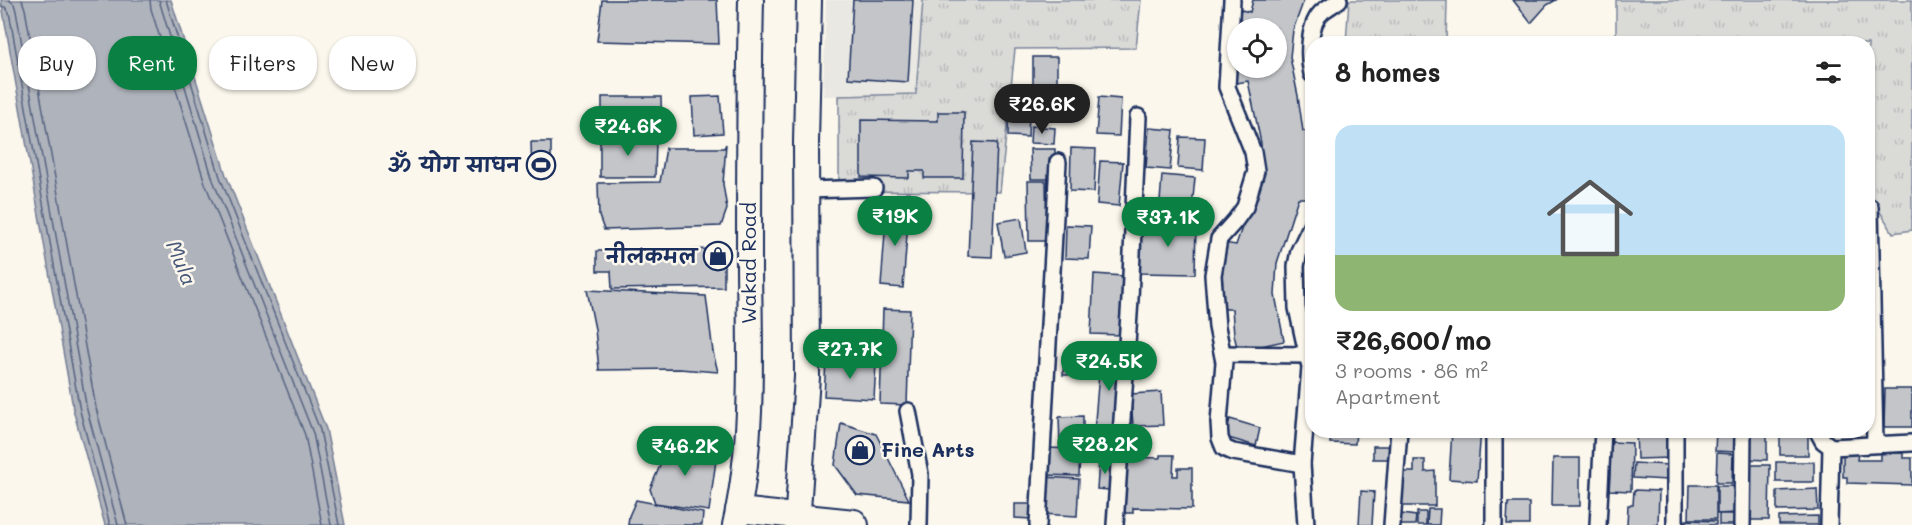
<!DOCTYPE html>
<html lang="en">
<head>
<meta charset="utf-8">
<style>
	:root { --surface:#fff; --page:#f2f2f2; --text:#222; --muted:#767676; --accent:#0b8043 }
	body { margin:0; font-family:Mali,"Playpen Sans Deva",sans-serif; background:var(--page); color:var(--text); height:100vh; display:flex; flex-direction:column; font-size:22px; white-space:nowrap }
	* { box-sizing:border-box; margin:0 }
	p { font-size:20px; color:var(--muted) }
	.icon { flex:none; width:33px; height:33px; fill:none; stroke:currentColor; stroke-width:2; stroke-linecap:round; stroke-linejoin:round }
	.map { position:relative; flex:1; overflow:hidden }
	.panel { position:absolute; left:1305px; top:36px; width:570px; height:402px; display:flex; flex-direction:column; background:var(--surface); border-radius:24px; box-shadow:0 2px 4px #0004 }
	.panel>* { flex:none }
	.top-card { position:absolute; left:18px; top:36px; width:570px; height:54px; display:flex; gap:12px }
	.buttons { position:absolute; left:1227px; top:18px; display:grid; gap:12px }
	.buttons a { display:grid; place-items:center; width:60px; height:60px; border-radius:50%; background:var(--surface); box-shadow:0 2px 4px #0004; font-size:30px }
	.price { position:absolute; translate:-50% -51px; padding:0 14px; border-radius:21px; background:var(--accent); color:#fff; font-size:20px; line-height:39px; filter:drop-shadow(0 2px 3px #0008) }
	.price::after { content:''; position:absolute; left:50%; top:36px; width:18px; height:14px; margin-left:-9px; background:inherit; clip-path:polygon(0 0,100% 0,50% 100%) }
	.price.selected { background:#222; color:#fff }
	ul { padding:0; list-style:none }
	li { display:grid; align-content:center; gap:12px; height:318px; padding:0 30px }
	li span { display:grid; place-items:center; height:186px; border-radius:18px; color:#555 }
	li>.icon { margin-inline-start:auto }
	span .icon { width:108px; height:108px; fill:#fffc; stroke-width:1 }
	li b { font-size:26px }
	h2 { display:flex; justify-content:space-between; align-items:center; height:72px; padding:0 30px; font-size:26px }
	.pill { padding:0 21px; border-radius:24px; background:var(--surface); box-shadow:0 2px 4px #0004; font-size:21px; line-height:54px }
	.pill.selected { background:var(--accent); color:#fff }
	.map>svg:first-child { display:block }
	.built { fill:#eae8e2 }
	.grass { fill:url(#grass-tufts); stroke:#7a849a; stroke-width:1.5 }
	.water { fill:#afb3bb; stroke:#747e96; stroke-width:1.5 }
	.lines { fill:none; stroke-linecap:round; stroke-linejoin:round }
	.shore { stroke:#566483; stroke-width:1.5 }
	.building { fill:#c3c5c9; stroke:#1b2f5e; stroke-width:1.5; fill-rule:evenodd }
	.minor-casing { stroke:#1b2f5e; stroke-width:20 }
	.primary-casing { stroke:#1b2f5e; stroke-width:28 }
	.minor { stroke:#fbf7ec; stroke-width:15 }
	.primary { stroke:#fbf7ec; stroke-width:24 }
	.labels { text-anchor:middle; stroke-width:5; stroke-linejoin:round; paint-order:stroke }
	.poi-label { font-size:20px; font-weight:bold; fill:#1b2f5e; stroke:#fbf7ec; text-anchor:end }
	.street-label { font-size:20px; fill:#1b2f5e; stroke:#fbf7ec }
	.water-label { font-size:21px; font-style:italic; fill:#47577a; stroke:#fbf7ec }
</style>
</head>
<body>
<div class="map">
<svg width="1912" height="525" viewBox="0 0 1912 525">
	<defs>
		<pattern id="grass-tufts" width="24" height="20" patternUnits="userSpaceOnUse" patternTransform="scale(1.5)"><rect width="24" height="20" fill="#dadad7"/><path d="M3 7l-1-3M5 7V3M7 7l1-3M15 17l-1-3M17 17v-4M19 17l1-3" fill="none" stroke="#babbbb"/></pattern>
	</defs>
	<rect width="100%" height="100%" fill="#fbf7ec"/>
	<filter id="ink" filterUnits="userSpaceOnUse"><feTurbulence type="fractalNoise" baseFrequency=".0167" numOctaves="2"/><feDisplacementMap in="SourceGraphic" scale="12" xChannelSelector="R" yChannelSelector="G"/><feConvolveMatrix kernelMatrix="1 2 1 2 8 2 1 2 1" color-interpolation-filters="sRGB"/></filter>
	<g filter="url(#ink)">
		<path class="built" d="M826,0H923L916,94L823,96Z"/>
		<g class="grass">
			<path d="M923,0H1141L1136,48L1015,49L1000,192L839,191V96L916,94Z"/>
			<path d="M1349,0H1447L1446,43H1346Z"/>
			<path d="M1616,0H1912V230L1893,233L1868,192V44H1616Z"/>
		</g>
		<path class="water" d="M1,0H171L226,175L326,429L345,525H105L74,413Z"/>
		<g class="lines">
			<g class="shore">
				<path d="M9,0L14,4L16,11L87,410L118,525"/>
				<path d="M22,0L25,9L96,408L127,525"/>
				<path d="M150,0L151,9L205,183L305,435L322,525"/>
				<path d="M159,0L213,180L313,433L331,525"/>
				<path d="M166,0L220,177L320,430L339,525"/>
				<path d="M0,6L5,7L9,12L80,411L110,525"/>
			</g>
		</g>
		<g class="building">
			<path d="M602,0H717L719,44L597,41Z"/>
			<path d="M853,0H913L908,82L848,78Z"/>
			<path d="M1253,0H1304L1293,30L1290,57L1298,96L1303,131L1312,130V189L1311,198H1298L1277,263L1275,295L1284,341L1238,351L1234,335L1232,309H1221L1220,275L1224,243L1236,245L1261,172V143L1248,81L1236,83L1237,9L1250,12ZM1238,28H1276V68H1238Z"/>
			<path d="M1513,0H1556L1547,5L1531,23Z"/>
			<rect x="1033" y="57" width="24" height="31"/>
			<path d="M1009,92L1030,93L1028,137L1008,136Z"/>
			<path d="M1058,93L1059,115L1036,116L1035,94Z"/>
			<path d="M720,96L723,133L694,135L692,97Z"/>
			<path d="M602,97H661L662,134L602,135Z"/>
			<path d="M1099,97L1121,99L1119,136L1096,135Z"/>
			<path d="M938,112H964L963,178H924V171H909V178L861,177V120L938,121Z"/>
			<path d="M1031,126L1055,128L1054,144L1030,143Z"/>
			<path d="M1149,128L1174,130L1170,170L1146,168Z"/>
			<path d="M600,137L656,138L655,177H600Z"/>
			<path d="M1180,137L1205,138L1203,170L1178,168Z"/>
			<path d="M531,142H551V175H532Z"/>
			<path d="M973,142L997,143L992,257L968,256Z"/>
			<path d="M726,144L723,184L727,209L721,226L604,230L599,216L598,183L660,182L666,148H724Z"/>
			<path d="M1071,148L1096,149L1094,192L1070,191Z"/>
			<path d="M1030,149H1055V179H1031Z"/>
			<path d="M1100,161L1123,162L1119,206L1097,204Z"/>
			<path d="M1162,175L1195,178L1191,218L1159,215Z"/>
			<path d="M1028,181H1046L1047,241H1029Z"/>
			<path d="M887,206L909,207L903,288L881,286Z"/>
			<path d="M1021,218L1026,252L1004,256L998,222Z"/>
			<path d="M1140,221L1196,222L1195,274L1139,273Z"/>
			<path d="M1066,225L1091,226L1089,259L1065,258Z"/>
			<path d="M724,249V287L612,289L611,271H597V251Z"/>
			<path d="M1094,274L1123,276L1120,335L1091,334Z"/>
			<path d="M587,290L706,296L713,352L718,372L679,369L599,370L595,329Z"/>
			<path d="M883,309L910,310L907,405L880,404Z"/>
			<path d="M1101,350L1124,351L1117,434L1094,432Z"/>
			<path d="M1064,358L1087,359V375H1063Z"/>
			<path d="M826,361L876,363L874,399L824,396Z"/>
			<path d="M1885,389H1912V427H1884Z"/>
			<path d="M1161,392L1163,425L1133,426L1131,394Z"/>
			<path d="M1083,416V447H1060L1059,417Z"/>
			<path d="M1230,419L1260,428L1256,446L1225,437Z"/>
			<path d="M841,423L876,434L909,500L857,495L835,465Z"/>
			<path d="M1331,430H1356L1355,444L1330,443Z"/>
			<path d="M1452,430H1481L1477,481L1449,479Z"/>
			<path d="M1636,430H1669L1670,458L1637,459Z"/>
			<path d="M1716,430H1735V452L1715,451Z"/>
			<path d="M1745,430H1767V460L1745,459Z"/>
			<rect x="1780" y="430" width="28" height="25"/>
			<path d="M671,440L717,453L709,511L655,503L650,489Z"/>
			<path d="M1611,442L1632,443L1631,491L1609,490Z"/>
			<rect x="1373" y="446" width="20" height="13"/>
			<path d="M1045,448L1080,449L1079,476L1044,475Z"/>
			<path d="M1717,453L1733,454L1732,483H1716Z"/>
			<path d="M1843,453H1858L1857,460H1881V453H1903V458H1912V485L1847,483V477H1843Z"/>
			<path d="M1160,455H1174L1173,476H1178V468H1192V509L1133,508V513H1125L1126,457L1160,458Z"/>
			<path d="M1553,458H1580V506H1552Z"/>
			<path d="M1099,460L1113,461L1110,490L1097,489Z"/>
			<path d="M1414,460H1425V472L1435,471V506H1399V472H1414Z"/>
			<rect x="1776" y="462" width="38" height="20"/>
			<path d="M1634,463L1668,465L1667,480L1633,478Z"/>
			<path d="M1745,465H1770L1769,520H1744Z"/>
			<path d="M1043,477L1079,479L1077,516L1041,514Z"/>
			<path d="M1690,485H1716V519H1689Z"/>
			<path d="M1717,486H1735V513L1717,514Z"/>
			<path d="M1817,489L1818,510L1777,511V491Z"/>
			<path d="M1634,490L1659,491L1658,525H1627L1628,505H1633Z"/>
			<path d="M1361,491L1374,492L1372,525H1359Z"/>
			<path d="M636,500L703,513L702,525H628L629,516Z"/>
			<path d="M1508,503H1529V525H1507Z"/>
			<path d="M1015,504H1032L1031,519L1015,518Z"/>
			<path d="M1428,509H1440L1439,525H1427Z"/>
			<rect x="1417" y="512" width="9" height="13"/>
			<path d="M1394,513L1416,516L1415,525H1393Z"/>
			<rect x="1719" y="514" width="18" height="11"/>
			<path d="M1818,516V525H1779V517Z"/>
			<path d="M1686,520L1716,521V525H1686Z"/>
		</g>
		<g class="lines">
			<g class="minor-casing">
				<g id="minor">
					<path d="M1232,0L1227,87L1253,152L1256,171L1245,207L1235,221L1219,239L1213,275L1217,327L1224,362L1219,422L1220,438L1224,448L1233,452L1302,464L1310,367L1297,308L1296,266L1299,251L1312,224"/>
					<path d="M1312,74C1308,57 1308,23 1323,11C1328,7 1334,4 1339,0"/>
					<path d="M807,190L874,188"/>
					<path d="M1870,207L1875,443"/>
					<path d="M1223,354L1308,355"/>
					<path d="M908,411L920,474L919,525"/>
					<path d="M1675,430V525"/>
					<path d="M1817,430L1823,441L1831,447L1829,525"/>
					<path d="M1831,447L1912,443"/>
					<path d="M1302,464L1306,525"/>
					<path d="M1038,525L1058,162"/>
					<path d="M1115,525L1130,299L1138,117"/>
					<path d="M1392,525L1399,430"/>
					<path d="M1494,525V430"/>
					<path d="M1598,525L1603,430"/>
					<path d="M1742,525L1743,430"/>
				</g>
			</g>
			<g class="primary-casing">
				<g id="primary">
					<path d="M738,510L854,522L856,525"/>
					<path d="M735,525C754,442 750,354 749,270C749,180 749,90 751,0"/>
					<path d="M797,525L807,377L806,142L809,0"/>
				</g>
			</g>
			<use href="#minor" class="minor"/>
			<use href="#primary" class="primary"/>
		</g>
	</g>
	<defs>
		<g id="stadium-ring" transform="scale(1.5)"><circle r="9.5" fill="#fbf7ec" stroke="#1b2f5e" stroke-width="1.5"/><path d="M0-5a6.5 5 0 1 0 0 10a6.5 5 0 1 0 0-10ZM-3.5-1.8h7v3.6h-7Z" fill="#1b2f5e"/></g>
		<g id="shop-ring" transform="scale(1.5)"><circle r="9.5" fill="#fbf7ec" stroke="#1b2f5e" stroke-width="1.5"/><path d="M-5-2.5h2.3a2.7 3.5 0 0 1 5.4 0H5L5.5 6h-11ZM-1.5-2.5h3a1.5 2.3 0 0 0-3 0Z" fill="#1b2f5e"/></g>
	</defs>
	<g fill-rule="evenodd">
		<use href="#stadium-ring" x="541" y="165"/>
		<use href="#shop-ring" x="718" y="256"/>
		<use href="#shop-ring" x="860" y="450"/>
	</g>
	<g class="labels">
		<g class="poi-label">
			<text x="520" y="172">ॐ योग साघन</text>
			<text x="697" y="263">नीलकमल</text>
			<text x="881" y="457" text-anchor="start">Fine Arts</text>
		</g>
		<g class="street-label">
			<text transform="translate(749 263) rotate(-90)" y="7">Wakad Road</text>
		</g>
		<g class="water-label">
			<text transform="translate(181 263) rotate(67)" y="7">Mula</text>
		</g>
	</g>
</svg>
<div class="buttons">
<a><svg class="icon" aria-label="locate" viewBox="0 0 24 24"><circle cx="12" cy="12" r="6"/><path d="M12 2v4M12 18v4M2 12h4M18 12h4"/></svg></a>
</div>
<b class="price selected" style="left:1042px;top:135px">₹26.6K</b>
<b class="price" style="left:628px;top:157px">₹24.6K</b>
<b class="price" style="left:895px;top:247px">₹19K</b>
<b class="price" style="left:1168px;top:248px">₹37.1K</b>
<b class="price" style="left:850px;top:380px">₹27.7K</b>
<b class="price" style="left:1109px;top:392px">₹24.5K</b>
<b class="price" style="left:1105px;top:475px">₹28.2K</b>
<b class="price" style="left:685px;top:477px">₹46.2K</b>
<div class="top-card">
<a class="pill">Buy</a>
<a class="pill selected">Rent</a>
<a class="pill">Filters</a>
<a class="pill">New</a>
</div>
<section class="panel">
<h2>8 homes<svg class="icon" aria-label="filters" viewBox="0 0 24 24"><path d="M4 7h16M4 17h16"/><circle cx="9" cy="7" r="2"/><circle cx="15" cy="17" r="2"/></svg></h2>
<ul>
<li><span style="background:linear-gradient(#bfe0f5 70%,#8fb573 0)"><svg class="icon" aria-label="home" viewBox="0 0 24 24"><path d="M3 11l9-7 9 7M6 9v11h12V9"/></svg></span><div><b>₹26,600/mo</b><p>3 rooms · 86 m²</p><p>Apartment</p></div></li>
</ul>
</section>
</div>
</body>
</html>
